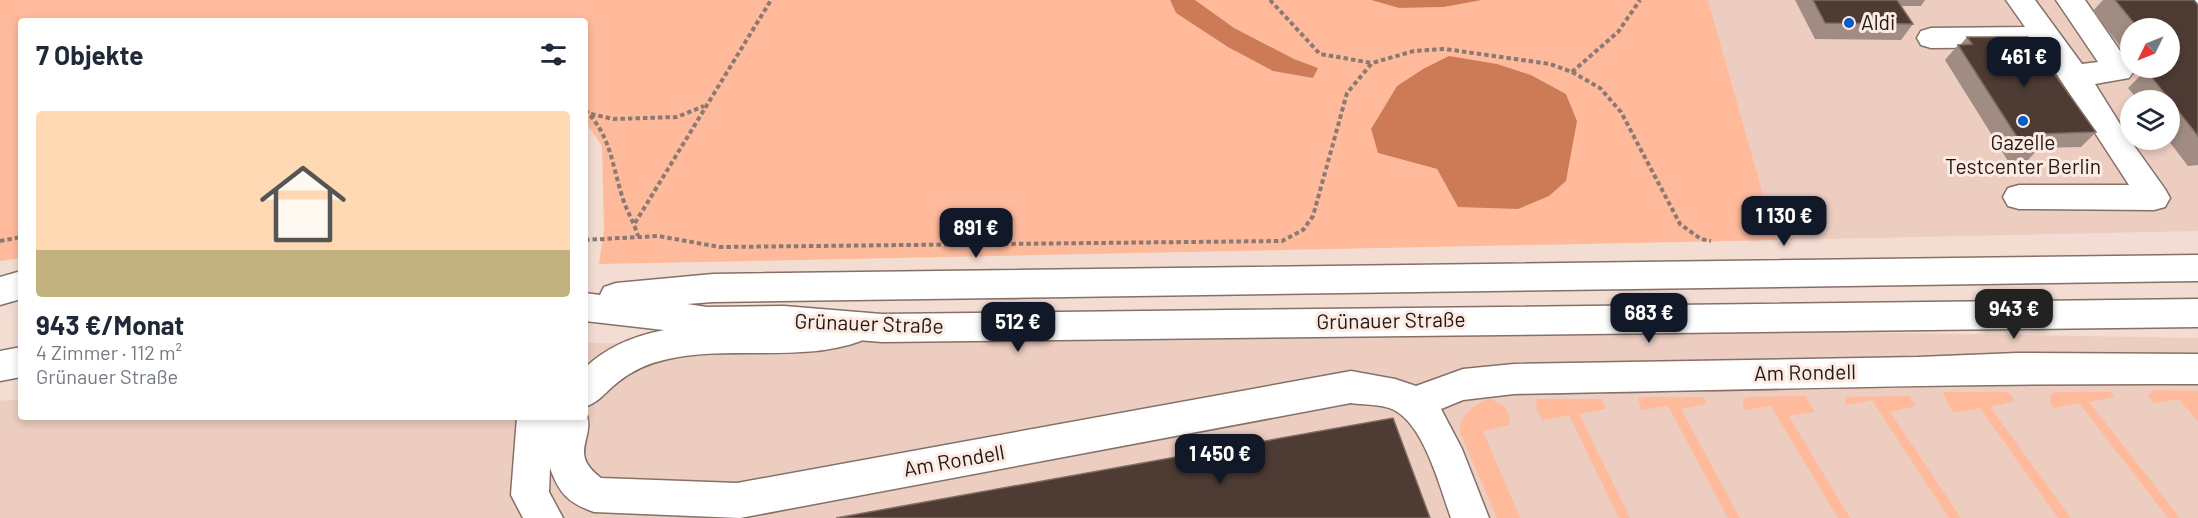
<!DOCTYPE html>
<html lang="de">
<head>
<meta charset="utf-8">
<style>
	:root { --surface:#fff; --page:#f2f2f3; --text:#1f2937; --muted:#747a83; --line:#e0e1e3; --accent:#111827 }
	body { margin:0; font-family:Barlow,sans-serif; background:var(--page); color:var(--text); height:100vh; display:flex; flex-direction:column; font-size:22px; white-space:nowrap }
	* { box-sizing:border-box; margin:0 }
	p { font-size:20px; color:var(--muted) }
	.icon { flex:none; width:33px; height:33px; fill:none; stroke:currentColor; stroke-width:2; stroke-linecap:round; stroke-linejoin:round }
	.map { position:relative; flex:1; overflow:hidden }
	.details { position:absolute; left:18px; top:18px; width:570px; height:402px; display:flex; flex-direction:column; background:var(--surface); border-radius:6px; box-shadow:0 3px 9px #0003 }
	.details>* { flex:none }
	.needle { width:39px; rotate:227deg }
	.controls { position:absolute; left:2120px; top:18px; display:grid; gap:12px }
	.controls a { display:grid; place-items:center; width:60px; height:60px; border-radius:50%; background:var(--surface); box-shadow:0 3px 9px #0003; font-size:30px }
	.price { position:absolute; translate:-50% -51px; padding:0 14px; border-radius:12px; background:var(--accent); color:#fff; font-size:20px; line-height:39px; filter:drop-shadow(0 2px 3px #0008) }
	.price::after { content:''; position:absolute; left:50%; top:36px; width:18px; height:14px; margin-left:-9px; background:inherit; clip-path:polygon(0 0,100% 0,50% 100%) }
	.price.active { background:#222; color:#fff }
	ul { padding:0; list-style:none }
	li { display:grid; align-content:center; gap:12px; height:318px; padding:0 18px }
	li+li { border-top:2px solid var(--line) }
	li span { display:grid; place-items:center; height:186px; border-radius:6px; color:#555 }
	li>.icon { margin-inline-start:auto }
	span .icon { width:108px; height:108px; fill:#fffc; stroke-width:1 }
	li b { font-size:26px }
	h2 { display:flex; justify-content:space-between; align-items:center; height:72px; padding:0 18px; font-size:26px }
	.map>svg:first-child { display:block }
	.built { fill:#eccdc0; fill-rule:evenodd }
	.green { fill:#ffba9c; fill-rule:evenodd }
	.water { fill:#cd7b57 }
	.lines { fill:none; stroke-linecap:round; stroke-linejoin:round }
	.minor-casing { stroke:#847067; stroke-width:3 }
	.major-casing { stroke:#847067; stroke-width:3 }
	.path { stroke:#8a7a73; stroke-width:4; stroke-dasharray:4.5 3; stroke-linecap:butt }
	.minor { fill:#fff; fill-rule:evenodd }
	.major { fill:#fff; fill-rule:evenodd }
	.wall { fill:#a08c83 }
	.building { fill:#4e3c34; stroke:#806c63; stroke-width:1.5 }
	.poi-dot { fill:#035cc5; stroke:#fdeae2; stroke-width:2 }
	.labels { text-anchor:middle; stroke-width:6; stroke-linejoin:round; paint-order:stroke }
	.poi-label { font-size:21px; fill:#211915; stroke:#fdeae2; text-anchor:start }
	.street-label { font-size:21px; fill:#211915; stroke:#fdeae2 }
</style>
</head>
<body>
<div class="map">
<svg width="2198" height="518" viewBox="0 0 2198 518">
	<rect width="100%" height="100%" fill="#f3dcd2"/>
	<g class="built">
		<path d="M1708,0H2198V231L1776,240ZM2130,28H2169V68H2130ZM2130,100H2169V140H2130Z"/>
		<path d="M1272,322L2198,338V518H0V401L21,399V417H585V343L720,344Z"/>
	</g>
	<g class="green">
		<path d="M0,0H1170L1176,13L1313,78L1317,68C1282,55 1221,28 1195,0H1371L1399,8L1444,7L1482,0H1708L1776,240L599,264L604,230L602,146L585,121V21H21V258L0,261ZM1423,69L1531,75L1566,94L1577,121L1458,207L1437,169L1378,153L1371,129L1397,86Z"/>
		<path d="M2154,390L2198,391V422L2179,399L2153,403L2148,395Z"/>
		<path d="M1943,392H2008L2015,401L1990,407L2071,518H2058L1980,408L1954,413L1947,403Z"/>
		<path d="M2055,392H2111L2114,397L2089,402L2180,518H2168L2079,403L2054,408L2050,403V396Z"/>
		<path d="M1805,396L1815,412L1789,416L1850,518H1838L1771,406L1744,410C1741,405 1743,401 1746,397Z"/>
		<path d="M1909,396L1916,406L1890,412L1961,518H1949L1872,400L1846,405L1845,397Z"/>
		<path d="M1638,397H1703L1707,404L1681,409L1740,518H1728L1668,406L1641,410Z"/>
		<path d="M1488,399C1504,403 1509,409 1510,425L1483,431L1520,518H1497L1459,430C1463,414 1473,405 1488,399Z"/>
		<path d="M1536,399H1601L1606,409L1579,414L1630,518H1619L1569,415L1542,420L1537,410Z"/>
	</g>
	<g class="water">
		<path d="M1170,0H1195L1234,28L1294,59L1318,68L1313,78L1273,71L1228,47L1176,13Z"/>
		<path d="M1371,0H1482L1444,7L1399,8Z"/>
		<path d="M1449,56L1497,64L1531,75L1566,94L1577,121L1566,181L1549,196L1518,209L1458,207L1437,169L1378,153L1371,129L1397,86L1423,69Z"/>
	</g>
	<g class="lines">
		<g class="minor-casing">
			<g id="minor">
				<path d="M2006,0H2035L2082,64L2098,62L2056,0H2085L2134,71L2129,78L2095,84L2130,140L2165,189L2170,198L2165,207L2154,210L2019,209L2008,206L2003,197L2008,188L2019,185H2129L2039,47L1931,48L1921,45L1917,38L1921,31L1931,28L2025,27Z"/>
				<path d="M2182,0H2198V13L2188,10Z"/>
				<path d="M21,271V299L0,305V277Z"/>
				<path d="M849,316L861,321L866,331L861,341C800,363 731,345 668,359C649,363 633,370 618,382C605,392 601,401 585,407V368C633,321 709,325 770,323C797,323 823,319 849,316Z"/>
				<path d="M2017,353L2198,354V384C1970,383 1742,390 1514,394L1463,400L1441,409L1462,449L1489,518H1451C1440,488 1424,423 1392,409C1380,404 1364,405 1351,403L740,518L594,512C568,503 559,493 550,468L549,492L563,518H523L511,495L517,417H585V410C598,438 566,452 601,478L737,483L1351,371L1395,379L1416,386L1463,369L1514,364L1918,357Z"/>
			</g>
		</g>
		<g class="major-casing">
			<g id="major">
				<path d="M2198,255V281L713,302L687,304L707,307L784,306L882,314L2198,299V327L882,342L784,334L707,335L585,321V293L600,295L604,287L616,283L713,274Z"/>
				<path d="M21,347V377L0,381V351Z"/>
			</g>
		</g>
		<g class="path">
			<path d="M1270,0L1320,54L1372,63"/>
			<path d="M1572,72L1618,32L1640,0"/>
			<path d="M585,110C610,134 612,164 622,196C626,210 634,222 638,236"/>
			<path d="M591,114L613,119L677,117L704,106"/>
			<path d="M635,223L771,0"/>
			<path d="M585,240L658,236L720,247L1282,241L1303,230L1313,216L1347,93L1372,63L1414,51L1445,49L1550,64L1572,72L1600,88L1621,112L1680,224L1701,239L1711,241"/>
			<path d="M0,241L21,237"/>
		</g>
		<use href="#minor" class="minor"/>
		<use href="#major" class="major"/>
	</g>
	<g class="wall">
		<path d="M1795,0H1925L1921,6H1901L1913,24L1901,40L1815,39Z"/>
		<path d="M2103,0H2194L2198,5V165L2188,166L2168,140H2169V100H2138L2128,88L2142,74L2137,68H2169V28H2130V59L2093,11Z"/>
		<path d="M1967,37L2096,132L2081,147L2039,148L2028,160L2008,161L1945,60L1958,45L1961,44Z"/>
	</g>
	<g class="building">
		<path d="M1813,0H1897L1913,24L1825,23Z"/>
		<path d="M2115,0H2194L2198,5V136L2146,70L2171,69L2169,68V28H2138Z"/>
		<path d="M1967,37H2028L2096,132L2037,134L2043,145H2022L1958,45L1972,44Z"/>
		<path d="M1393,418L1430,518H836Z"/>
	</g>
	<g class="poi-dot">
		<circle cx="1849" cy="23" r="6"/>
		<circle cx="2023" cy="121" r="6"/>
	</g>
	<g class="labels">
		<g class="poi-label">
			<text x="1861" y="30">Aldi</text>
			<text x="2023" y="150" text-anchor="middle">Gazelle<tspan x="2023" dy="24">Testcenter Berlin</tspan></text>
		</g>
		<g class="street-label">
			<text transform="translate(1391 321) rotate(-1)" y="7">Grünauer Straße</text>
			<text transform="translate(869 324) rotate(2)" y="7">Grünauer Straße</text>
			<text transform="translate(1805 373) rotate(-1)" y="7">Am Rondell</text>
			<text transform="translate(954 461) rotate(-10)" y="7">Am Rondell</text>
		</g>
	</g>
</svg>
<div class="controls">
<a><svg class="needle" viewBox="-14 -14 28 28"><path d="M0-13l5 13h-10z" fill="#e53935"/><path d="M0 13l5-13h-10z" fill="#747a83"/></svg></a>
<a><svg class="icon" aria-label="layers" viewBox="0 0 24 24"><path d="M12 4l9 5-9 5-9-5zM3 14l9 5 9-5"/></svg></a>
</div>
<b class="price" style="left:2024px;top:88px">461 €</b>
<b class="price" style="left:1784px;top:247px">1 130 €</b>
<b class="price" style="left:976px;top:259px">891 €</b>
<b class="price active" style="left:2014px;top:340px">943 €</b>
<b class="price" style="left:1649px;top:344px">683 €</b>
<b class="price" style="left:1018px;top:353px">512 €</b>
<b class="price" style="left:1220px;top:485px">1 450 €</b>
<section class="details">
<h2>7 Objekte<svg class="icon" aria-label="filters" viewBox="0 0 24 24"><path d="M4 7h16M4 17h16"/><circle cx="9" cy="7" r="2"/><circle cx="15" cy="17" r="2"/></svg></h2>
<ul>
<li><span style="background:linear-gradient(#ffd9b3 75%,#c2b280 0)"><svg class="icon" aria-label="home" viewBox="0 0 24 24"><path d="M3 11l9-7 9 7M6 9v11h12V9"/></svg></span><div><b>943 €/Monat</b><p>4 Zimmer · 112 m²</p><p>Grünauer Straße</p></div></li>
</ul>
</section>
</div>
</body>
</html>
